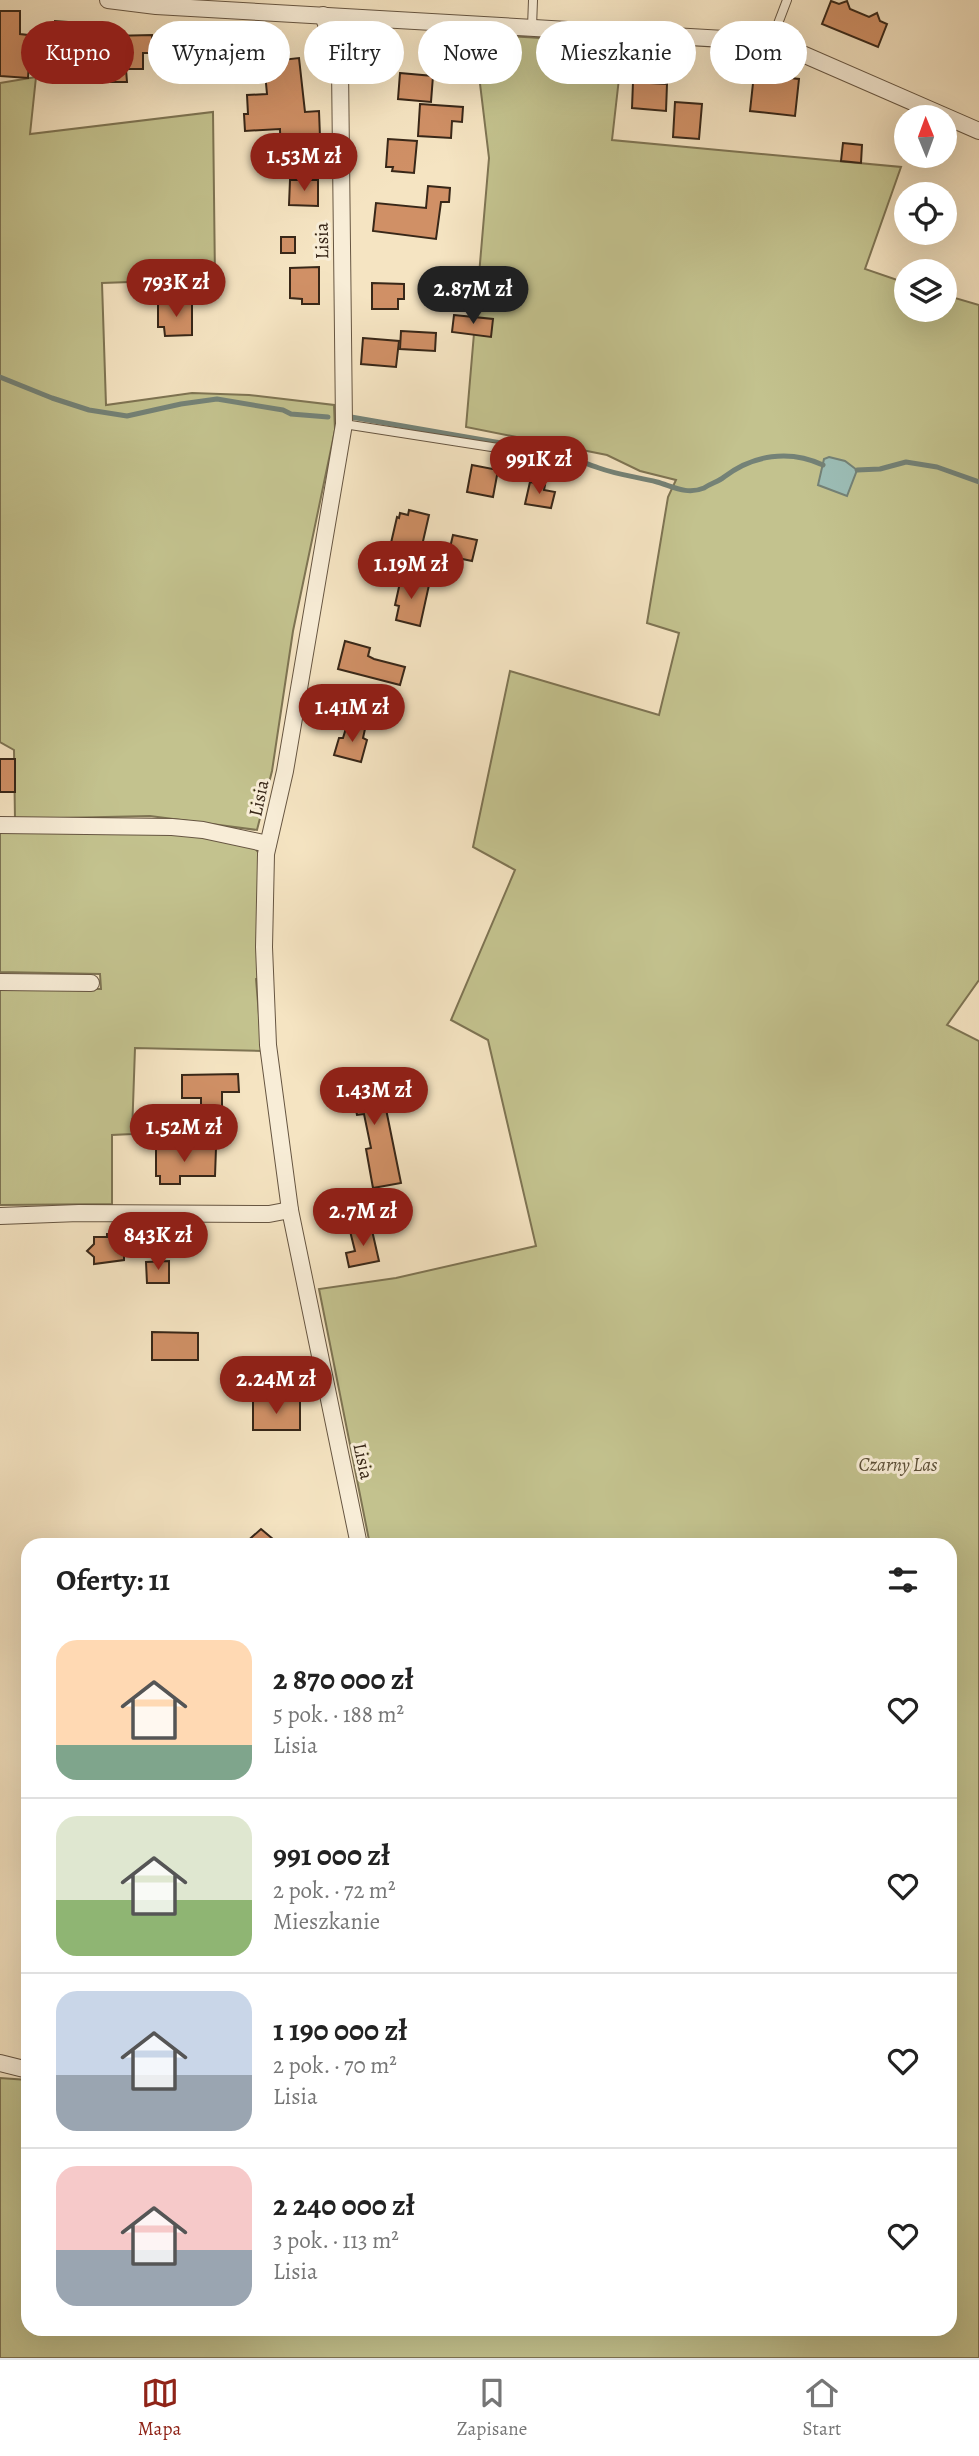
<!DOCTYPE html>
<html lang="pl">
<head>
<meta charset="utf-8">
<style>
	:root { --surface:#fff; --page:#f2f2f2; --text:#222; --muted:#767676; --line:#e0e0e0; --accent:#8f2418 }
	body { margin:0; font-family:Alegreya,serif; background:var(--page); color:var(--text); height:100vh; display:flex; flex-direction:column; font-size:26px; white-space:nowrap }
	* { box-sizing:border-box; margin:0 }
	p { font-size:23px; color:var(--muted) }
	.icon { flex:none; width:38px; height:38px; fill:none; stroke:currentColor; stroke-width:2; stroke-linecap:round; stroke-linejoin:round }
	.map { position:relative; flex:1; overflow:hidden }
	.drawer { position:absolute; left:21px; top:1538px; width:936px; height:798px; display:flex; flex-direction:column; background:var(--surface); border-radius:21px; box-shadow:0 7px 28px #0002 }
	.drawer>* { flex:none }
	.guide { position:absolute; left:21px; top:21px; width:938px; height:63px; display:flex; gap:14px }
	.needle { width:46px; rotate:359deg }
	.tools { position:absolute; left:894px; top:105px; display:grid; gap:14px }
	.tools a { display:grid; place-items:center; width:63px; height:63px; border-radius:50%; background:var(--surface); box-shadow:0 7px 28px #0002; font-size:35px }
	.price { position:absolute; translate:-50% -60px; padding:0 16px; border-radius:24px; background:var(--accent); color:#fff; font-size:23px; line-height:46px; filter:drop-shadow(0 2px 4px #0008) }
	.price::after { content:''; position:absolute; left:50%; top:42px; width:21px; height:16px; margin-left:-10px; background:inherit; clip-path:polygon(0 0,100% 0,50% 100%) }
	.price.on { background:#222; color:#fff }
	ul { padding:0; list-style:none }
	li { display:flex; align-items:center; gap:21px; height:175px; padding:0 35px }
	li+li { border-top:2px solid var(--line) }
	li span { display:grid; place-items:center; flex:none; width:196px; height:140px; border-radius:21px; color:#555 }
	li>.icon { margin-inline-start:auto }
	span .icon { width:84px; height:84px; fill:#fffc; stroke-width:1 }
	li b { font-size:30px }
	h2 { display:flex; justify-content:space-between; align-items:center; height:84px; padding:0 35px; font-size:30px }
	.tag { padding:0 24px; border-radius:32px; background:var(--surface); box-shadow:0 7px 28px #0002; font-size:24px; line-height:63px }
	.tag.on { background:var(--accent); color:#fff }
	.tabs { display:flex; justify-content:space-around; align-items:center; height:98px; border-top:2px solid var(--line); background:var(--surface); font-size:19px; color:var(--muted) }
	.tabs a { display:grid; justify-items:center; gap:4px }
	.tabs .on { color:var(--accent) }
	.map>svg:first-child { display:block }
	.green { fill:#c3c28e; stroke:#7e7453; stroke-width:2 }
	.water { fill:#9cbeb7; stroke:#748277; stroke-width:2 }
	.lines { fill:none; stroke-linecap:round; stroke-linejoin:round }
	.stream { stroke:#748277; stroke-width:5 }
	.building { fill:#d09066; stroke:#382718; stroke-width:2 }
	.service-casing { stroke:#675642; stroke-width:10 }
	.minor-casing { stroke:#675642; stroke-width:18 }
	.service { stroke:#f8edd7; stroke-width:8 }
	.minor { stroke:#f8edd7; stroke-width:16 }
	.labels { text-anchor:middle; stroke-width:6; stroke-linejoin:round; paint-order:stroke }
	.street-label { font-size:19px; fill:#382718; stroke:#f8edd7 }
	.park-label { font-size:19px; font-style:italic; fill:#5b4e36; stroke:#f8edd7 }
</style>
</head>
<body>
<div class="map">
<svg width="979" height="2358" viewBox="0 0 979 2358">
	<rect width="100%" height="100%" fill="#f5e4c2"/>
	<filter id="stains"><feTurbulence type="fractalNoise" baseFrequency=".00286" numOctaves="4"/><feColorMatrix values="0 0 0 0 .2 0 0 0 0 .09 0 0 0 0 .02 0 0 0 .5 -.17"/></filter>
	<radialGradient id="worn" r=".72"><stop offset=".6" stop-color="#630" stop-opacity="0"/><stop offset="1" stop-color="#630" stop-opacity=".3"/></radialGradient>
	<g class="green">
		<path d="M474,34L623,43L612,140L901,167L865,269L906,283V310H945V295L979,305V980L947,1025L979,1041V2358H0V2078L28,2080V2329H950V1545H370L319,1289L396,1278L536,1246L488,1040L451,1020L515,870L473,847L510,671L659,715L679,633L647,623L668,497L676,480L640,471L607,455L466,427L489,158Z"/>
		<path d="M36,77L30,134L213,112L215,279L102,283L106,405L192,393L249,395L334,405L335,430L293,631L272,771L257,830L150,816L15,819L14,750L0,742V83Z"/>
		<path d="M0,831H180L255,848L260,855V978L256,979L262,1051L135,1048L132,1134L112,1135V1204L0,1205V987L101,989L100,974L0,972Z"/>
	</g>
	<path class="water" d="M829,457L845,461L857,470L847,496L818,485L824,459Z"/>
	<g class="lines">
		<g class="stream">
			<path d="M0,377L52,398L89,410L127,416L181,404L217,399L283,410L291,414L328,417"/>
			<path d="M351,417L553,452C569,456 584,463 599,468C618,475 638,477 657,482C674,487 687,495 704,488C711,483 718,482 724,477C753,455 789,449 823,465"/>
			<path d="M857,470L880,469L906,462L937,467L979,482"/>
		</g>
	</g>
	<g class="building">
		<path d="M831,1L839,4L847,1L850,9L869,17L877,13L880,21L887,24L878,47L822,24Z"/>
		<path d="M0,11H20V34L54,38L55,21L82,23L81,29L85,30L83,53L30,49L28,78L0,76Z"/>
		<path d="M152,35V53H143V69H126L127,82H111L110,36Z"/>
		<path d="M299,58L305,112L319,111L320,137L298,138V172H281L280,129L245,131L244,114H248L247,95L267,94L264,62Z"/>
		<path d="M400,73L433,76L431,102L398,99Z"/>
		<path d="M754,74L799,79L795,116L750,111Z"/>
		<path d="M633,82L667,84L666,111L632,108Z"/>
		<path d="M675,102L702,104L699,139L673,137Z"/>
		<path d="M420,104L463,107L462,122L452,121L451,138L418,136Z"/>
		<path d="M388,139L417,141L414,173L392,171L393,167H386Z"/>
		<path d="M843,143L862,145L861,163L841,161Z"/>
		<path d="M290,180H318V206L289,205Z"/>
		<path d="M428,186L450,188L449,202H441L436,239L373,231L376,203L426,208Z"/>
		<rect x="281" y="237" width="14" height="16"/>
		<path d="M319,267V304H302V299L290,298V268Z"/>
		<path d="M372,283L404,284V299H398V309H372Z"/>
		<path d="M158,303H192V335L165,336L164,327H158Z"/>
		<path d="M454,315L493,319L491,337L452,332Z"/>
		<path d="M401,331L436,333L435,351L400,349Z"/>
		<path d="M363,338L399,341L396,367L361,364Z"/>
		<path d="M472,465L498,470L493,497L467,492Z"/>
		<path d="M530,482L545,485L544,490L555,492L551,508L525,504Z"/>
		<path d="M409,510L429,515L421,550L391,543L397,517L399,518L400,513L408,515Z"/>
		<path d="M453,535L477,540L472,561L448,556Z"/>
		<path d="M401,578L429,585L420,626L396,620L399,606L395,605Z"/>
		<path d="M345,641L370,648L368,656L374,659L405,667L400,685L338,669Z"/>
		<path d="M347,725L365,729L363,738L367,740L361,762L334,755L339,738H343Z"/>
		<rect x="0" y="759" width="15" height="33"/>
		<path d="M238,1074L239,1092H222V1112H215V1117H201V1098H182V1075Z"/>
		<path d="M366,1077L368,1086L381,1084L383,1095L395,1093L398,1107L386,1109L401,1183L373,1188L366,1149L371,1148L364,1114L357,1115L353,1096L335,1100L332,1084Z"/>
		<path d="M156,1148H216L215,1176H180V1184H160V1176H156Z"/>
		<path d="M371,1226L379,1261L349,1267L346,1253L355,1251L350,1231Z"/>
		<path d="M107,1234H124V1260L94,1264V1257L87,1251L94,1244V1237H107Z"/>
		<path d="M169,1261V1283H147L146,1262Z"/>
		<path d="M152,1332L198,1333V1360H152Z"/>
		<rect x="253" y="1401" width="47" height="29"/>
		<path d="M261,1529L280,1545H243Z"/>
	</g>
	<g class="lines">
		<g class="service-casing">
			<g id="service">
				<path d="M532,27L533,0"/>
				<path d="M771,42L787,0"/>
				<path d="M344,424L543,455"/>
			</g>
		</g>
		<g class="minor-casing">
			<g id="minor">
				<path d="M108,0L156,6L775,42L979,131"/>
				<path d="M323,15L340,67L344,424L285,771L266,854L264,947L268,1045L290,1210L359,1545"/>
				<path d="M0,825L172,827L203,830L268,844"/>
				<path d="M0,982L91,983"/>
				<path d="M0,1216L79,1213L269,1214L290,1210"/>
				<path d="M0,2063L28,2070"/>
			</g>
		</g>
		<use href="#service" class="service"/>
		<use href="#minor" class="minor"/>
	</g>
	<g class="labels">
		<g class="street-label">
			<text transform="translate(321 241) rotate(-91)" y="7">Lisia</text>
			<text transform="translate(258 798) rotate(-78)" y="7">Lisia</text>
			<text transform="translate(364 1461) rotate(78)" y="7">Lisia</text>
		</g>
		<g class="park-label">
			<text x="898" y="1471">Czarny Las</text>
		</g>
	</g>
	<rect width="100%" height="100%" filter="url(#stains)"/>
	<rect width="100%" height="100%" fill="url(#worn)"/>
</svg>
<div class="tools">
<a><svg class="needle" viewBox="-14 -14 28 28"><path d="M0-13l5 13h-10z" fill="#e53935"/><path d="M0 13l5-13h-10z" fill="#767676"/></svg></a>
<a><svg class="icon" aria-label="locate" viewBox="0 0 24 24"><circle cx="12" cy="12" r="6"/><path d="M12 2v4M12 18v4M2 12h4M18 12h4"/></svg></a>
<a><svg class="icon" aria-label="layers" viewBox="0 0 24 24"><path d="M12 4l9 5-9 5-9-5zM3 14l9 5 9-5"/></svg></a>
</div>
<b class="price" style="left:304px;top:193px">1.53M zł</b>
<b class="price" style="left:176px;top:319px">793K zł</b>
<b class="price on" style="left:473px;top:326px">2.87M zł</b>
<b class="price" style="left:539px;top:496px">991K zł</b>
<b class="price" style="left:411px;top:601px">1.19M zł</b>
<b class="price" style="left:352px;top:744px">1.41M zł</b>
<b class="price" style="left:374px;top:1127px">1.43M zł</b>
<b class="price" style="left:184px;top:1164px">1.52M zł</b>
<b class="price" style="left:363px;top:1248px">2.7M zł</b>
<b class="price" style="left:158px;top:1272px">843K zł</b>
<b class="price" style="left:276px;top:1416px">2.24M zł</b>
<div class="guide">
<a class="tag on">Kupno</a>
<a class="tag">Wynajem</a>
<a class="tag">Filtry</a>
<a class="tag">Nowe</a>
<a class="tag">Mieszkanie</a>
<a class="tag">Dom</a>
</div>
<section class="drawer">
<h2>Oferty: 11<svg class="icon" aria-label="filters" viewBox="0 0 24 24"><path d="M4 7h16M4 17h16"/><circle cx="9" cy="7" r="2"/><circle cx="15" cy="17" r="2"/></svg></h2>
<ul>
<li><span style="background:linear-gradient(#ffd9b3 75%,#7fa58c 0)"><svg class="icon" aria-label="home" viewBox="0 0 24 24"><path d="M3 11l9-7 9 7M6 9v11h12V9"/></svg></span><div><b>2 870 000 zł</b><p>5 pok. · 188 m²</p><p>Lisia</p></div><svg class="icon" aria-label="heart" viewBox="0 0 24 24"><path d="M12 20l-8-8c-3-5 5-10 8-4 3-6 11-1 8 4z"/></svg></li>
<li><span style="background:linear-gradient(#dfe7d0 60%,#8fb573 0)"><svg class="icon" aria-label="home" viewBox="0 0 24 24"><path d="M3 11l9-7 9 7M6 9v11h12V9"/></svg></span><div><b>991 000 zł</b><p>2 pok. · 72 m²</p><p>Mieszkanie</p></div><svg class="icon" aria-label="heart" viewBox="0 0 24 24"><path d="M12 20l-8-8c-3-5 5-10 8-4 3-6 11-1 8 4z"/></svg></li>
<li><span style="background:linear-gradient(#c9d6e8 60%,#9aa5b1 0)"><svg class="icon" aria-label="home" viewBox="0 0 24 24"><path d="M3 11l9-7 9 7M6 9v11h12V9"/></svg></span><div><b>1 190 000 zł</b><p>2 pok. · 70 m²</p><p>Lisia</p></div><svg class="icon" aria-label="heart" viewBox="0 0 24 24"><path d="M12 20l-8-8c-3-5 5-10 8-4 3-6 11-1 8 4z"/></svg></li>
<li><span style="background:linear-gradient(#f6c9c9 60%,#9aa5b1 0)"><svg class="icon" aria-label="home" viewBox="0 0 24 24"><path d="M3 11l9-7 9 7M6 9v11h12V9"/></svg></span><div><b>2 240 000 zł</b><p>3 pok. · 113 m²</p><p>Lisia</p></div><svg class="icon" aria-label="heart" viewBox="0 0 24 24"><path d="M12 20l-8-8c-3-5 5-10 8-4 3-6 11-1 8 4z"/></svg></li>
</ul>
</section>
</div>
<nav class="tabs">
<a class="on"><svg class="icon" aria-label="map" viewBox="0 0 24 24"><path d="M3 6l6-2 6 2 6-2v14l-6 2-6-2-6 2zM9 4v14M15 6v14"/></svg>Mapa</a>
<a><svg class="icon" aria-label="saved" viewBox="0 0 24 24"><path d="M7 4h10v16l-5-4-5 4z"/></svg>Zapisane</a>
<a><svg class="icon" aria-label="home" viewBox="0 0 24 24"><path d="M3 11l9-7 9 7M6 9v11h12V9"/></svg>Start</a>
</nav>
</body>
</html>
